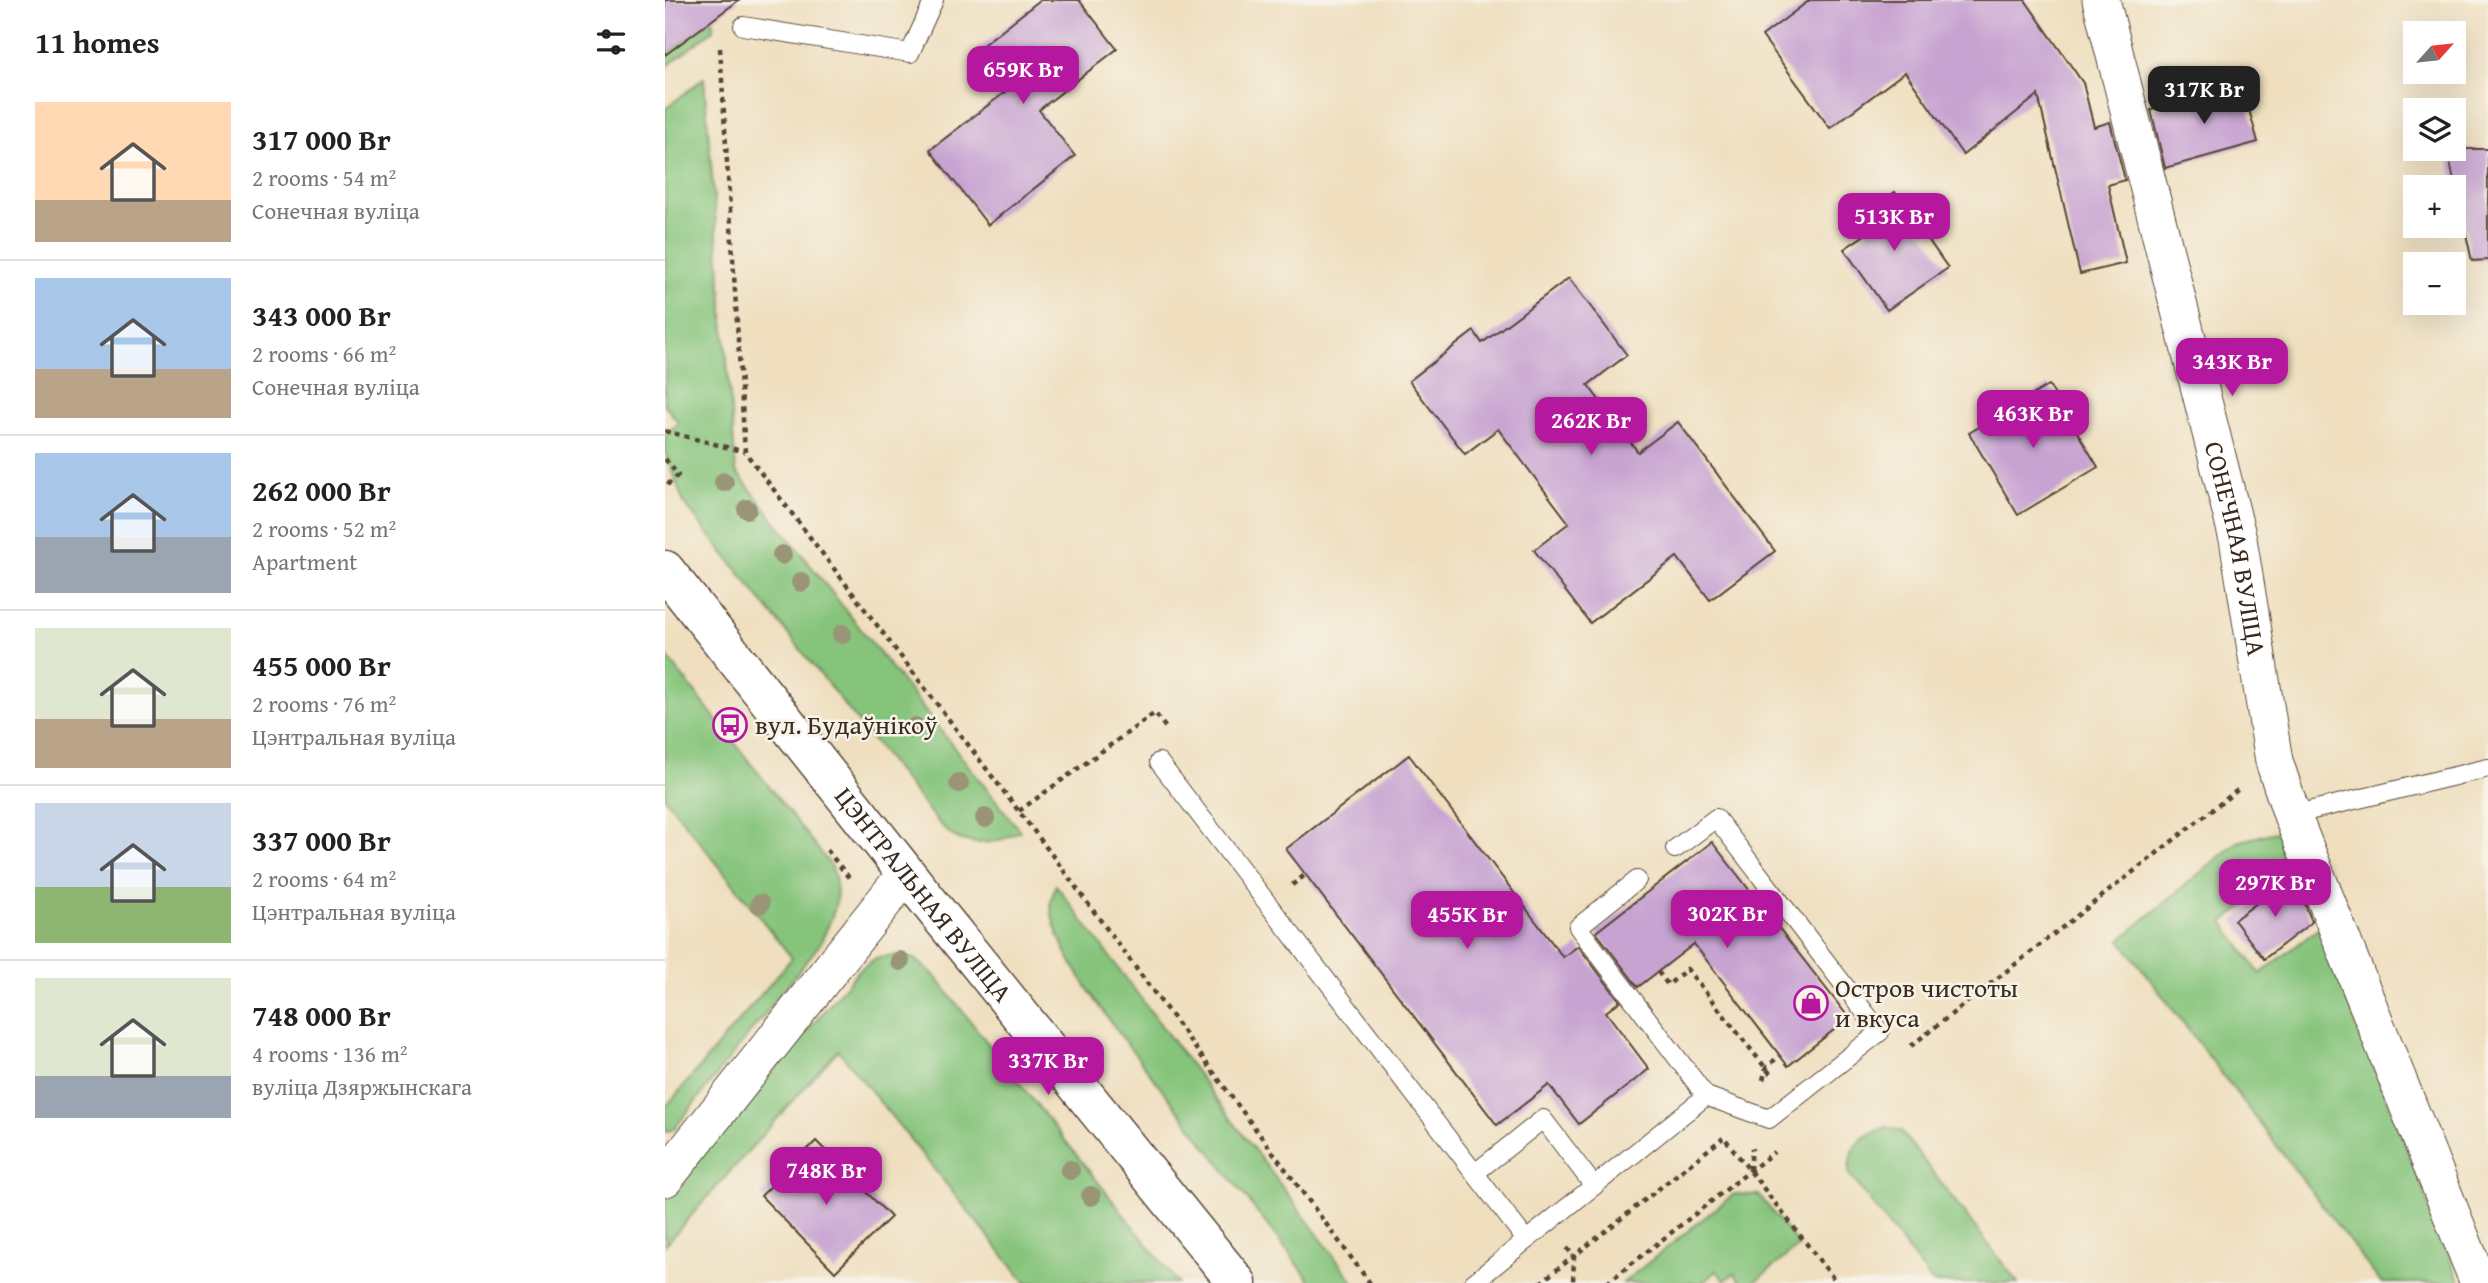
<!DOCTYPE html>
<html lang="en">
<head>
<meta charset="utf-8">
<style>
	:root { --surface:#fff; --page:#f2f2f2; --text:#222; --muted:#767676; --line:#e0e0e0; --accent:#b5179e }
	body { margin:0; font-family:"Gentium Book Plus",serif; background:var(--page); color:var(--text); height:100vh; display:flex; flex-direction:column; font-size:26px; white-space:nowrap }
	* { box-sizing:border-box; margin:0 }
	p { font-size:23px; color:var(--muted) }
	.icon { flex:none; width:38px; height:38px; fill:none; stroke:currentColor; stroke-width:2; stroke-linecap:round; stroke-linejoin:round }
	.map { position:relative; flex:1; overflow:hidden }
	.details { display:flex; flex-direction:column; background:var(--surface); width:665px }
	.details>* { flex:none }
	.needle { width:46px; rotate:63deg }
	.buttons { position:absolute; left:1738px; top:21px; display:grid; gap:14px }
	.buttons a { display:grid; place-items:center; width:63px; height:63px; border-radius:0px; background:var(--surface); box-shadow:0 7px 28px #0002; font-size:35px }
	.price { position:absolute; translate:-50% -60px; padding:0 16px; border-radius:14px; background:var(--accent); color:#fff; font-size:23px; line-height:46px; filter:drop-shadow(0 2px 4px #0008) }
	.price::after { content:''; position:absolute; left:50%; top:42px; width:21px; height:16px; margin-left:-10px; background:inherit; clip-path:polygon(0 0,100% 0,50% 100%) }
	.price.selected { background:#222; color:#fff }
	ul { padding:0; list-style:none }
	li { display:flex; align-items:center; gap:21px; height:175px; padding:0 35px }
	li+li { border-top:2px solid var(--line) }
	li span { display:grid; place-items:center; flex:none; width:196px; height:140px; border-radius:0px; color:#555 }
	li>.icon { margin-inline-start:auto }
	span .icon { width:84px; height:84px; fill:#fffc; stroke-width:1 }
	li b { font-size:30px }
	h2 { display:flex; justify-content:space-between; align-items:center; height:84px; padding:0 35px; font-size:30px }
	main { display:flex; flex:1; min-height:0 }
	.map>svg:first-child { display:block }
	.green { fill:#86c47b; stroke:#60774c; stroke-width:2 }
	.building { fill:#c7a3d1 }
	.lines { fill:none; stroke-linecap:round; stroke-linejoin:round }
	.lane-casing { stroke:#564536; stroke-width:20 }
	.street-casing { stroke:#564536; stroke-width:39 }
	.secondary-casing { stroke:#564536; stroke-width:41 }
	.path { stroke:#564536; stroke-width:4.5; stroke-dasharray:5 5; stroke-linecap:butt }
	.lane { stroke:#fff; stroke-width:18 }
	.street { stroke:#fff; stroke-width:37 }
	.secondary { stroke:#fff; stroke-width:38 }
	.tree { fill:#999576 }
	.labels { text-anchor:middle; stroke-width:5; stroke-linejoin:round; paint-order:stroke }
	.street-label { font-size:26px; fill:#3b2a1e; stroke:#f7f3e8 }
	.poi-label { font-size:26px; fill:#3b2a1e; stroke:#f7f3e8; text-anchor:start }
</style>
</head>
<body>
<main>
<section class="details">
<h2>11 homes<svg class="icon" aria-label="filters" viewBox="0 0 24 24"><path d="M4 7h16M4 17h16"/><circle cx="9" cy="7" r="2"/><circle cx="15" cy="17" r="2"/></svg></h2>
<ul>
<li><span style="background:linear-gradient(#ffd9b3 70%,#b9a48a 0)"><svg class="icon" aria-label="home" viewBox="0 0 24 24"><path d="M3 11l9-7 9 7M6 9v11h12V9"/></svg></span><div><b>317 000 Br</b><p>2 rooms · 54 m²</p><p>Сонечная вуліца</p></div></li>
<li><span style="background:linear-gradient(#a9c7e8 65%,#b9a48a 0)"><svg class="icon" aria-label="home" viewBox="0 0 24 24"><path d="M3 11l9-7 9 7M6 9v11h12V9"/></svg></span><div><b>343 000 Br</b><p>2 rooms · 66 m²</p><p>Сонечная вуліца</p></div></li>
<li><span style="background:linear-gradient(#a9c7e8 60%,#9aa5b1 0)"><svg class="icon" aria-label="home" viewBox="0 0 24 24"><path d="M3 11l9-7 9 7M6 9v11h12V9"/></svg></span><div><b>262 000 Br</b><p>2 rooms · 52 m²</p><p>Apartment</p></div></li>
<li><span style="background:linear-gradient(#dfe7d0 65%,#b9a48a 0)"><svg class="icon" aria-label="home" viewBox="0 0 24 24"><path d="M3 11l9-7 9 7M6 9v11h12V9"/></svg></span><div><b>455 000 Br</b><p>2 rooms · 76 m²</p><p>Цэнтральная вуліца</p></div></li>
<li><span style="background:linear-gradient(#c9d6e8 60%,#8fb573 0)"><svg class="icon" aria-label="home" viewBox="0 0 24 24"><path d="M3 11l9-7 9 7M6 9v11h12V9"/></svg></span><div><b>337 000 Br</b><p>2 rooms · 64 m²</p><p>Цэнтральная вуліца</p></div></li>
<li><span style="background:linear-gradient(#dfe7d0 70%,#9aa5b1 0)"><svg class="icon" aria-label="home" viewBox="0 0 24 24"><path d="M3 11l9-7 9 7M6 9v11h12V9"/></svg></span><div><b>748 000 Br</b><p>4 rooms · 136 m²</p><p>вуліца Дзяржынскага</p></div></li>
</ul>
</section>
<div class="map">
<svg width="1823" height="1283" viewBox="0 0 1823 1283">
	<rect width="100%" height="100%" fill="#f7f3e8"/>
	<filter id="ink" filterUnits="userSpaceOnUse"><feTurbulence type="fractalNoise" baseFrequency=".0143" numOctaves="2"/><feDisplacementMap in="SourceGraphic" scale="14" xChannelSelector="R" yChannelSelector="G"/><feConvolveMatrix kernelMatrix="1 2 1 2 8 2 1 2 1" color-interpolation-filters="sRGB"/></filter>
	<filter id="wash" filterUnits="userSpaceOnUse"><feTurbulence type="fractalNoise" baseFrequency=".00686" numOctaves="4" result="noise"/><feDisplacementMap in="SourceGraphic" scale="28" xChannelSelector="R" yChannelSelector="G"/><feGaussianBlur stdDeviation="1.57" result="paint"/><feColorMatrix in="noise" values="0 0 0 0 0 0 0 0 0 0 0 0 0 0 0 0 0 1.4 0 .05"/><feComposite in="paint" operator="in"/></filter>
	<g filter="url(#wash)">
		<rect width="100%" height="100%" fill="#efdfbf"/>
		<g class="green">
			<path d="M48,19V30L0,68V55Z"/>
			<path d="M39,78L71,471L355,831C335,843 310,848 288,836C282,832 276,825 271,820L19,503L0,452V435L14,423L0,406V109Z"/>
			<path d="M0,654L167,867C178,899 168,915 155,944L9,1129L0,1132V1108L127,958L0,798Z"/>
			<path d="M1619,830L1630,867L1558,922L1595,974L1654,928L1795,1283H1716L1455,940L1572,842Z"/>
			<path d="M391,885L689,1283H647L456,1036C434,1005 384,941 386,901C387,896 389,890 391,885Z"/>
			<path d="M230,955L250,959L268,974L513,1283H361L173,1050L0,1245V1198L194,970L211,958Z"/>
			<path d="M1222,1127L1236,1131L1353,1283H1268L1184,1174C1184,1145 1196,1135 1222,1127Z"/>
			<path d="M1069,1194L1094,1195L1134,1246L1088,1283H1077L1069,1273L1060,1281L1052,1271L1037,1283H958Z"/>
		</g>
		<g id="blocks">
			<g class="building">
				<path d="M0,0H74L0,55Z"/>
				<path d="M375,0H414L452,49L374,110L410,156L323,225L265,150L340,92L309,52Z"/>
				<path d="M1145,0H1360L1418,83L1429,127L1445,122L1460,180L1443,185L1461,263L1415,274L1373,95L1298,155L1240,72L1165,128L1097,36Z"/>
				<path d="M1577,84L1593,142L1500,168L1486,110Z"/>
				<path d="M1782,149H1823V260L1807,261Z"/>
				<path d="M1230,192L1283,268L1222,310L1179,249L1204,232L1194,218Z"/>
				<path d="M904,278L962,355L923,385L973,452L1013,422L1110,551L1045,600L1012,557L925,623L869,550L904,523L833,429L800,454L744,381L809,331L817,343Z"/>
				<path d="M1384,385L1433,467L1353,515L1304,433Z"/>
				<path d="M744,755L898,957L913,946L955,1001L941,1012L984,1069L914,1124L884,1085L832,1125L621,849Z"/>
				<path d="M1047,842L1184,1018L1123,1066L1029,944L973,987L931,932Z"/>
				<path d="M1626,878L1633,887L1647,922L1599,959L1569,920Z"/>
				<path d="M151,1141L226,1217L170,1272L96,1196Z"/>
			</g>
		</g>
	</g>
	<g filter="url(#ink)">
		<use href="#blocks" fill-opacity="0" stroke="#564536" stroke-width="2"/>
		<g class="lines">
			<g class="lane-casing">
				<g id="lane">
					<path d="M78,26L245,53L269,0"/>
					<path d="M494,762L861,1240"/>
					<path d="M1627,815L1823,768"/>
					<path d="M972,880L913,927L1041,1096L1104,1119L1215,1032L1051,818L1010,849"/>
					<path d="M810,1173L878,1119L929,1186"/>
					<path d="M808,1283L1041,1096"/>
				</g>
			</g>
			<g class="street-casing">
				<g id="street">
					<path id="s1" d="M1436,0L1573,539L1609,761L1627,815L1814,1283"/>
					<path d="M0,1178L241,874"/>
				</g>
			</g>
			<g class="secondary-casing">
				<g id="secondary">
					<path id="s2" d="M0,570L275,916L572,1283"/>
				</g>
			</g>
			<g class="path">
				<path d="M55,48L80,452L378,843L705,1283"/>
				<path d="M0,431L80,452"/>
				<path d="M0,459L13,475L0,487"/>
				<path d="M354,811L490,713L503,731"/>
				<path d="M162,850L185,879"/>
				<path d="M627,885L640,875"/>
				<path d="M993,972L1003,985L1022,969L1107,1076"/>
				<path d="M1246,1046L1575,788"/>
				<path d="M1098,1080L1101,1068L1115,1055"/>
				<path d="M1061,1140L1172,1283"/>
				<path d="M1085,1170L1087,1148"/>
				<path d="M902,1248L909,1256L908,1283"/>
				<path d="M875,1283L1058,1138"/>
				<path d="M942,1283L1109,1152"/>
			</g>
			<use href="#lane" class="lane"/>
			<use href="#street" class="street"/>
			<use href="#secondary" class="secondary"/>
		</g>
		<g class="tree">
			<circle cx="59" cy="482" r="10"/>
			<circle cx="82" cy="509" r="10"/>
			<circle cx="117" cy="555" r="10"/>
			<circle cx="136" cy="582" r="10"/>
			<circle cx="177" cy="634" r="10"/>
			<circle cx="250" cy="727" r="10"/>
			<circle cx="294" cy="783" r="10"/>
			<circle cx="320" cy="818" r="10"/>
			<circle cx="95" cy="904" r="10"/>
			<circle cx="235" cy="961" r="10"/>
			<circle cx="405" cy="1170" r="10"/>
			<circle cx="426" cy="1196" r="10"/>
		</g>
	</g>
	<defs>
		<g id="bus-ring" transform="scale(1.75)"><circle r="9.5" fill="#f7f3e8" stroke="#b5179e" stroke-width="1.5"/><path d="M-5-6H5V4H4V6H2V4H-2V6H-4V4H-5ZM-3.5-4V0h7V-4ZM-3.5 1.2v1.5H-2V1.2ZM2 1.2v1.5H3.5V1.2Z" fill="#b5179e"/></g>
		<g id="shop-ring" transform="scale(1.75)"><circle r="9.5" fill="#f7f3e8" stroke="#b5179e" stroke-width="1.5"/><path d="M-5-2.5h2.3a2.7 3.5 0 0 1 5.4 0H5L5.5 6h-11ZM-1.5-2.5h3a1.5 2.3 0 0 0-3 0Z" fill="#b5179e"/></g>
	</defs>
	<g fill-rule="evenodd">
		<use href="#bus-ring" x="65" y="725"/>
		<use href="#shop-ring" x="1146" y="1003"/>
	</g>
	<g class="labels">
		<g class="street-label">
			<text dy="9" stroke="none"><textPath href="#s1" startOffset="565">СОНЕЧНАЯ ВУЛІЦА</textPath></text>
			<text dy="9" stroke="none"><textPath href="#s2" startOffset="415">ЦЭНТРАЛЬНАЯ ВУЛІЦА</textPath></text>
		</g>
		<g class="poi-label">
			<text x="90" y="734">вул. Будаўнікоў</text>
			<text x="1170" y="997">Остров чистоты<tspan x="1170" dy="30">и вкуса</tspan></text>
		</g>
	</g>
</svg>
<div class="buttons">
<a><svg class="needle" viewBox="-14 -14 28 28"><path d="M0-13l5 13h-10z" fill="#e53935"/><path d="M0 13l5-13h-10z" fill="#767676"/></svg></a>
<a><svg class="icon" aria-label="layers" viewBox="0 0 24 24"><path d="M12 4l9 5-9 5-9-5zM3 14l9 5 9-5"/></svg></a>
<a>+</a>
<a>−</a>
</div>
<b class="price" style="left:358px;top:106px">659K Br</b>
<b class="price selected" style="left:1539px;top:126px">317K Br</b>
<b class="price" style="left:1229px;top:253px">513K Br</b>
<b class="price" style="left:1567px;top:398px">343K Br</b>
<b class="price" style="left:1368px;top:450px">463K Br</b>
<b class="price" style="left:926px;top:457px">262K Br</b>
<b class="price" style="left:1610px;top:919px">297K Br</b>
<b class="price" style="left:1062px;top:950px">302K Br</b>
<b class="price" style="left:802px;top:951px">455K Br</b>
<b class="price" style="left:383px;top:1097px">337K Br</b>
<b class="price" style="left:161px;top:1207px">748K Br</b>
</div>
</main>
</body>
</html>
